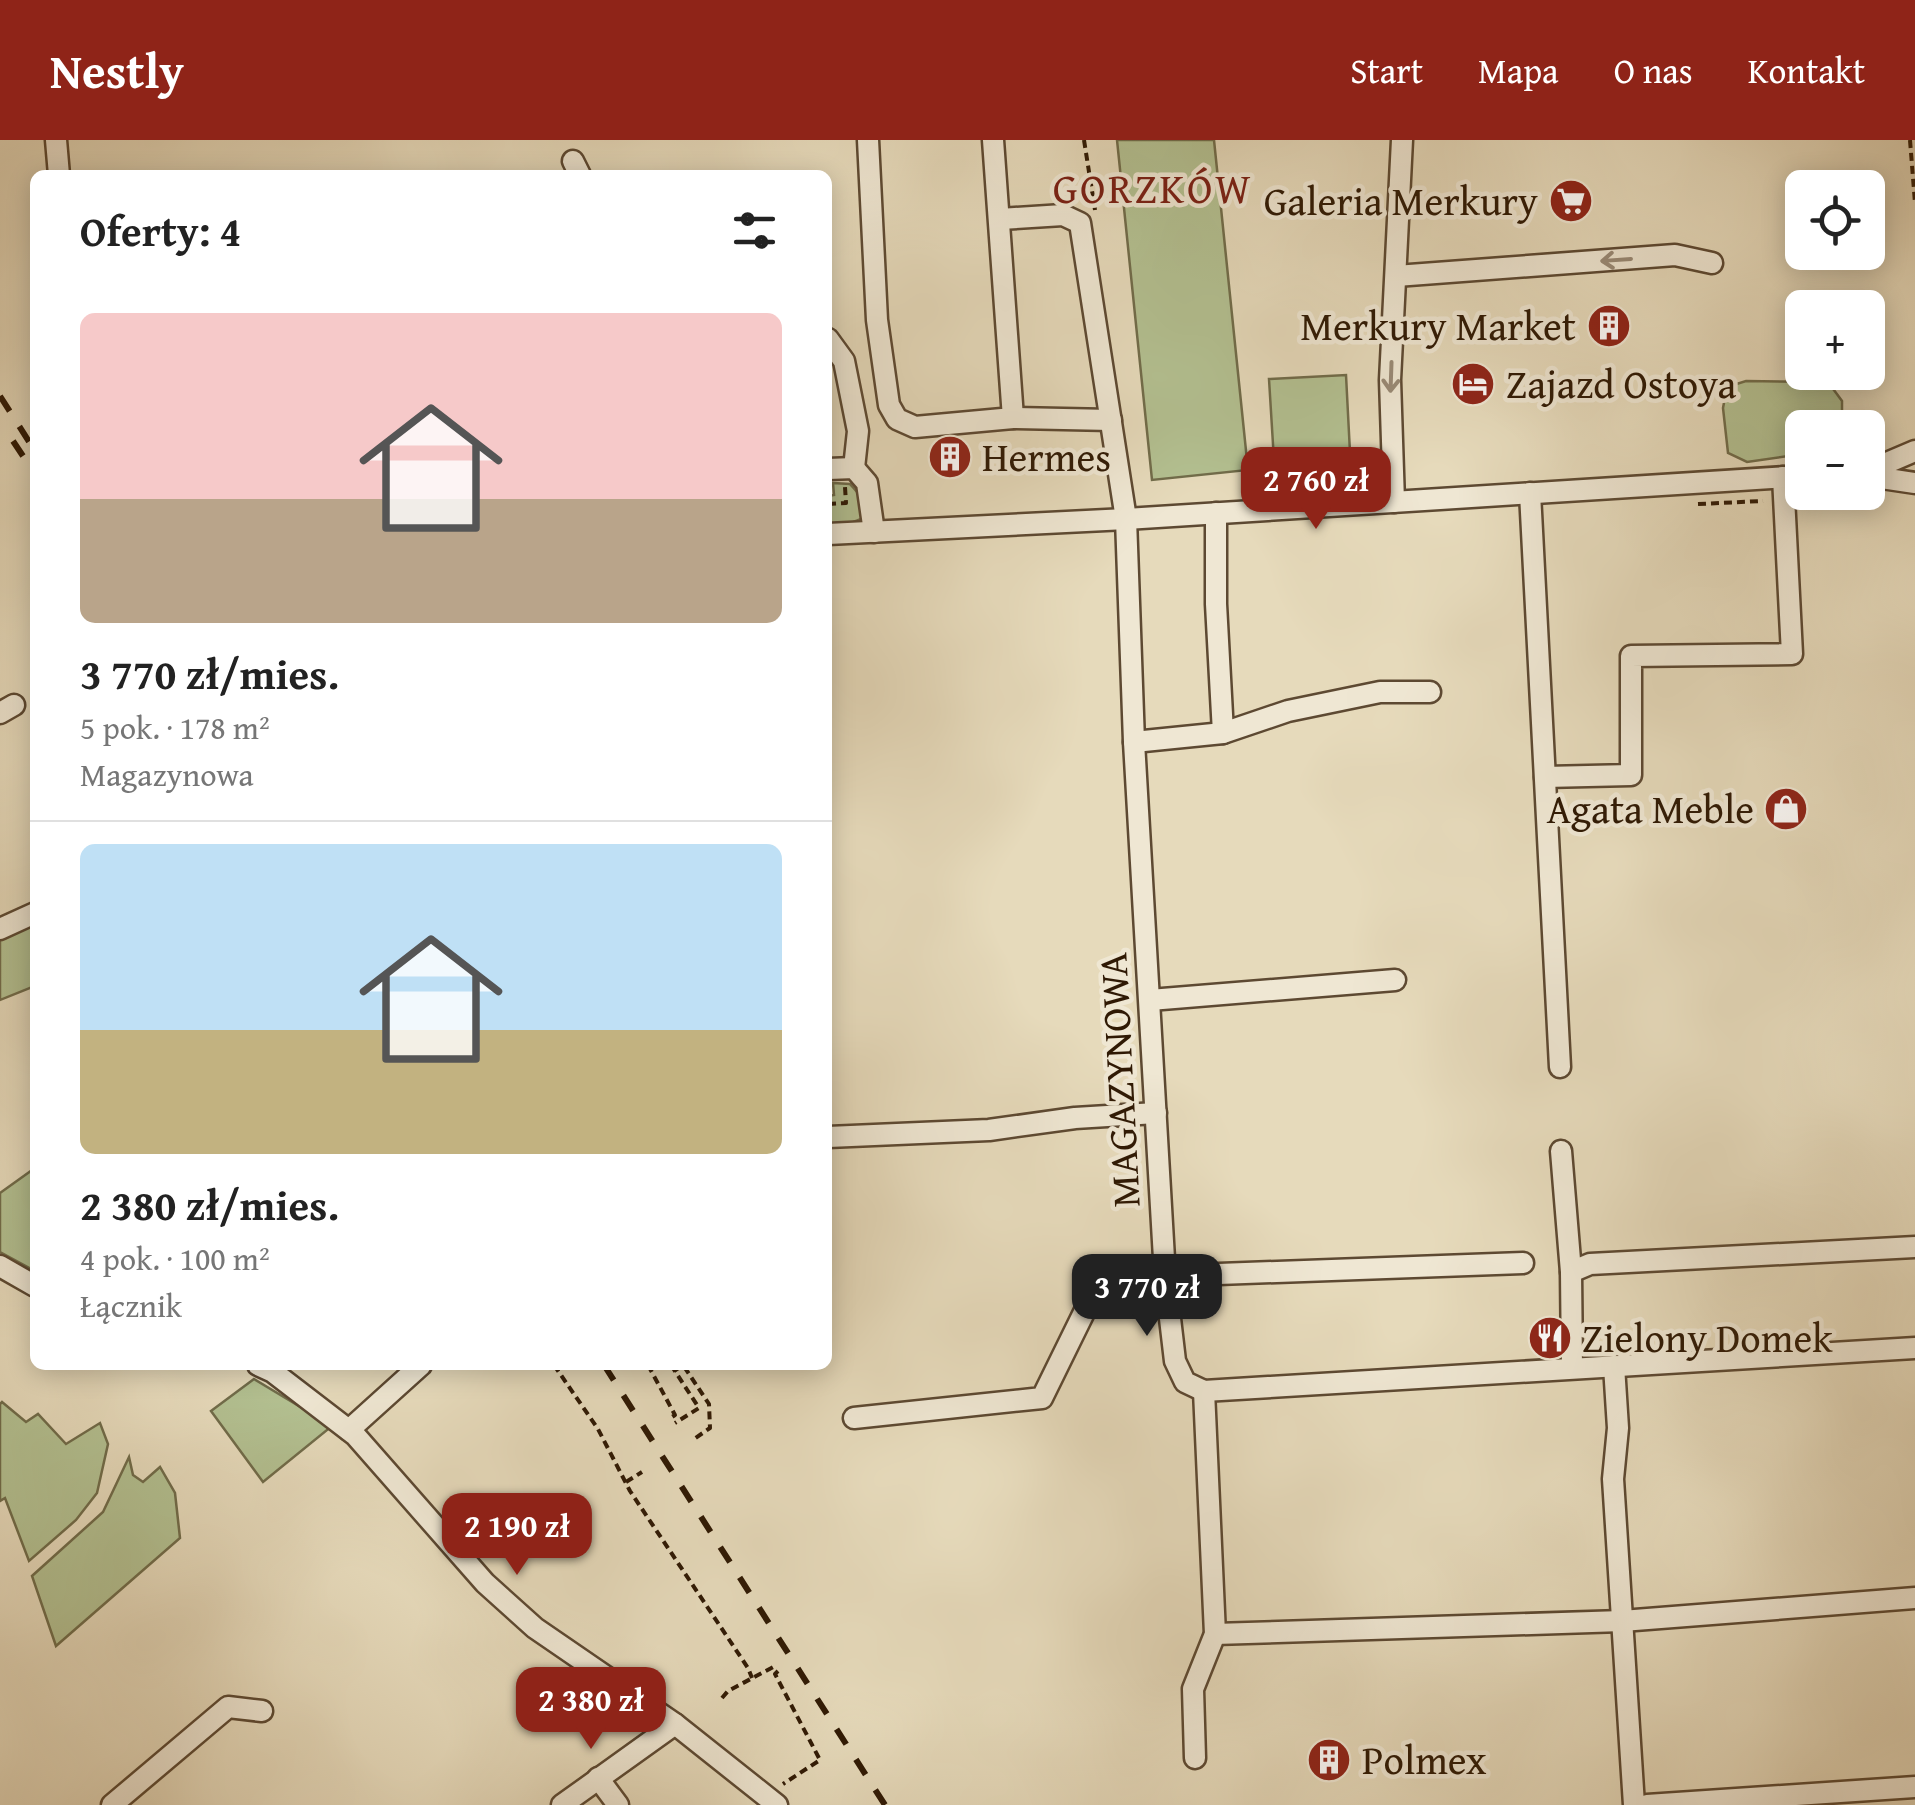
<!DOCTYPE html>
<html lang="pl">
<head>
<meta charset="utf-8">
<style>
	:root { --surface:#fff; --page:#f2f2f2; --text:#222; --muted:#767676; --line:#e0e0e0; --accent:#8f2418 }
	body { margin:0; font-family:"Gentium Book Plus",serif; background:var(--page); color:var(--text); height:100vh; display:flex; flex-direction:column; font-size:38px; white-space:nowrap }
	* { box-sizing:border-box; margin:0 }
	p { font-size:32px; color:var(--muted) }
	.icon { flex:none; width:55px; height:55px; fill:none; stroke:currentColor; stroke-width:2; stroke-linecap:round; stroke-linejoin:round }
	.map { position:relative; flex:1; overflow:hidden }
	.panel { position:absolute; left:30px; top:30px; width:802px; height:1200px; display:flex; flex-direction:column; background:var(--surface); border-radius:15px; box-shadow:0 5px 25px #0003 }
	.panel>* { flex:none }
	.fabs { position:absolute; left:1785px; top:30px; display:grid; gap:20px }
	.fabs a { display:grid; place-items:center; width:100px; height:100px; border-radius:15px; background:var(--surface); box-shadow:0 5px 25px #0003; font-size:50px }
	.price { position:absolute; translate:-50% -85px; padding:0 22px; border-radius:20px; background:var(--accent); color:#fff; font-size:32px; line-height:65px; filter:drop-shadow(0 2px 5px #0008) }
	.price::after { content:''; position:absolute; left:50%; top:60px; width:30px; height:22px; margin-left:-15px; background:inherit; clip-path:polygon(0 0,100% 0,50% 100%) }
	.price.active { background:#222; color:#fff }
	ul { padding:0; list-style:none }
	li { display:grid; align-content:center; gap:20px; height:530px; padding:0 50px }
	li+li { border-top:2px solid var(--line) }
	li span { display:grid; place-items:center; height:310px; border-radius:15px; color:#555 }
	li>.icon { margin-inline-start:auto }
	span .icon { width:180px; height:180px; fill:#fffc; stroke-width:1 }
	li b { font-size:42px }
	h2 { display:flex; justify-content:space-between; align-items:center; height:120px; padding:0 50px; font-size:42px }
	header { display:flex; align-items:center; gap:60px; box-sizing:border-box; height:140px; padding:0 50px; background:var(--accent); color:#fff }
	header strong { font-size:48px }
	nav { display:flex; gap:55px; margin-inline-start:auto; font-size:35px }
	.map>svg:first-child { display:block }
	.green { fill:#b3c091; stroke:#716c4a; stroke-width:2.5 }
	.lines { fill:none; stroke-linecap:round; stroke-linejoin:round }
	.minor-casing { stroke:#5d4932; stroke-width:25 }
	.path { stroke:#2f1904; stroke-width:4; stroke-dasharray:8 5; stroke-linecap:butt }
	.minor { stroke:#efe7d3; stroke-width:20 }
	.rail { stroke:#2f1904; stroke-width:6; stroke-dasharray:18 18; stroke-linecap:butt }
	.oneway { stroke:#998a76 }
	.labels { text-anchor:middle; stroke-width:9; stroke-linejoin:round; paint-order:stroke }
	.poi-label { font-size:40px; fill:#2f1904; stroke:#efe7d3; text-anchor:start }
	.street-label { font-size:40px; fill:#2f1904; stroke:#efe7d3 }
	.neighbourhood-label { font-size:42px; letter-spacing:2.5px; fill:#7a1f14; stroke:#efe7d3 }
</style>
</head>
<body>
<header>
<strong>Nestly</strong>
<nav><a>Start</a><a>Mapa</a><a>O nas</a><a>Kontakt</a></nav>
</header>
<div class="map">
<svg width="1915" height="1665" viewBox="0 0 1915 1665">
	<rect width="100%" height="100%" fill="#e6dabb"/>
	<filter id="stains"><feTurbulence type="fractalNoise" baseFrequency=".002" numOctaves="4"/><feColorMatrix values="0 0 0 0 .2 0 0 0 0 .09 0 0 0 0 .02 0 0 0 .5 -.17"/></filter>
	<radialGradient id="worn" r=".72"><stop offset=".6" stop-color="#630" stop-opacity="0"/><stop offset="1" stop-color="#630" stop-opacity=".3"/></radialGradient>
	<g class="green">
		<path d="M1117,0H1214L1248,330L1152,340Z"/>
		<path d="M1346,235L1351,332L1275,337L1269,239Z"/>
		<path d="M1746,241L1828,242L1842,261V287L1802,288V314L1747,322L1728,313L1723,268L1727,247Z"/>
		<path d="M833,343L850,344C861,355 867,364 861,379L851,383L828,385V356L834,355Z"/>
		<path d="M35,781V846L0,860V797Z"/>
		<path d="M35,1028V1131L0,1112V1053Z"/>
		<path d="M254,1239L332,1286L263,1342L211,1271Z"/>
		<path d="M2,1262L26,1282L38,1274L66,1304L100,1283L108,1304L97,1353L76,1380L29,1421L5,1358L0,1361V1264Z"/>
		<path d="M129,1317L133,1335L143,1342L160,1327L175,1353L180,1398L56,1506L32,1436L103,1372Z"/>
	</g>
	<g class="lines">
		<g class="minor-casing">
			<g id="minor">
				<path d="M56,0L59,35"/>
				<path d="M868,0L877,180L889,265L897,279L915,287L1013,278L1111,280"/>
				<path d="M993,0L1013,278"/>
				<path d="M573,21L580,35"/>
				<path d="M1000,79L1063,75L1080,83L1126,379L1134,602L1165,1136L1175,1221L1185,1242L1204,1251L1915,1208"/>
				<path d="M1396,136L1675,115L1712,123"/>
				<path d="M828,199L844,221L858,291L854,328"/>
				<path d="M828,329L854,328L867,343L874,392"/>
				<path d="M1868,331L1915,311"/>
				<path d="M1868,336L1915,343"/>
				<path d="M1530,353L1560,927"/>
				<path d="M1394,362L1390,240L1402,0"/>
				<path d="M1216,373V464L1223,593"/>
				<path d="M828,394L1126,379L1802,336"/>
				<path d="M0,573L14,565"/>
				<path d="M1134,602L1223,593L1288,571L1380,552H1430"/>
				<path d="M1545,637L1631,635V516L1792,514L1783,337"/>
				<path d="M0,789L35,773"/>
				<path d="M1150,860L1395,840"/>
				<path d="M828,997L989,990L1075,978L1156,973"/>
				<path d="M1561,1011L1571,1132"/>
				<path d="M0,1126L35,1146"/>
				<path d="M258,1225L273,1232L355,1295L485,1443L535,1488L675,1584L777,1665"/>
				<path d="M1614,1226L1618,1288L1613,1339L1634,1665"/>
				<path d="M1572,1228L1571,1132L1590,1124L1915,1107"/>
				<path d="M854,1278L1042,1258L1097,1146L1165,1136L1523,1123"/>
				<path d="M349,1290L421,1225"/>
				<path d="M1215,1494L1622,1481L1915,1458"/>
				<path d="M1195,1618L1193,1549L1215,1494L1204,1251"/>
				<path d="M598,1638L618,1665"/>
				<path d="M112,1665L228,1567L262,1571"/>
				<path d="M562,1665L675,1584"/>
				<path d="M1647,1665L1915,1647"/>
			</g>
		</g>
		<g class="path">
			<path d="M1084,0L1095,70"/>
			<path d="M1910,0L1915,63"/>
			<path d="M1803,359L1863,356"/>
			<path d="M828,364L846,363L845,347"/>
			<path d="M1698,364L1763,361"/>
			<path d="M554,1225L598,1289L630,1351L748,1528L752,1538"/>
			<path d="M648,1225L675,1275L672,1277"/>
			<path d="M671,1225L699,1268L675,1283"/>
			<path d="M674,1231L683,1225L709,1264L710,1288L694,1299"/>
			<path d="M626,1342L642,1332"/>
			<path d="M778,1531L775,1534L820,1620L783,1644"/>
			<path d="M722,1558L728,1551L775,1526"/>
		</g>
		<use href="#minor" class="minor"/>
		<g class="rail">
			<path d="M0,256L35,311"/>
			<path d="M13,301L35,334"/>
			<path d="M604,1225L885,1665"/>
		</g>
	</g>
	<defs><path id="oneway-shaft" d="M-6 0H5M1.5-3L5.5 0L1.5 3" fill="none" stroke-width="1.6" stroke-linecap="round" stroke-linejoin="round" transform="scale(2.5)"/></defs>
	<g class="oneway">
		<use href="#oneway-shaft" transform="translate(1616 120) rotate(176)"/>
		<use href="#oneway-shaft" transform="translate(1391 237) rotate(92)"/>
	</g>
	<defs>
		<g id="supermarket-disc" transform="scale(2.25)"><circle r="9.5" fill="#8f2418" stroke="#efe7d3"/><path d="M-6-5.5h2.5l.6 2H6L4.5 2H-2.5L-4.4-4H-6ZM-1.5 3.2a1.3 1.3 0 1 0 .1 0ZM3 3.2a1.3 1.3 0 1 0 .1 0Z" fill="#fff"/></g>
		<g id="building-disc" transform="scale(2.25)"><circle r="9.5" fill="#8f2418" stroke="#efe7d3"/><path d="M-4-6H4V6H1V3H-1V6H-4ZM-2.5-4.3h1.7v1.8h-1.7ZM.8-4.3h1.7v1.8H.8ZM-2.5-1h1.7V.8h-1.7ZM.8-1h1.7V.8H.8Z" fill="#fff"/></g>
		<g id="hotel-disc" transform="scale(2.25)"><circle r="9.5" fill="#8f2418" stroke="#efe7d3"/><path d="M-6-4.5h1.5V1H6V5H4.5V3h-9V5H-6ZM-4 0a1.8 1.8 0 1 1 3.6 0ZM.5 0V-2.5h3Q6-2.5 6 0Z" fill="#fff"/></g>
		<g id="shop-disc" transform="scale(2.25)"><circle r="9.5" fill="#8f2418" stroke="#efe7d3"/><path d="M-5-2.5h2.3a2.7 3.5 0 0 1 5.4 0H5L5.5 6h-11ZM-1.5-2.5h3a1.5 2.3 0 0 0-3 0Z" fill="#fff"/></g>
		<g id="restaurant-disc" transform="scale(2.25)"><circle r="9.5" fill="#8f2418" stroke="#efe7d3"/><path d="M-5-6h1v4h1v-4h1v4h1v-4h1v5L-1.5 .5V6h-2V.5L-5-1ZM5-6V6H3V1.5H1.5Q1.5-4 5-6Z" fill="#fff"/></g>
	</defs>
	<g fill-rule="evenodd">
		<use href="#supermarket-disc" x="1571" y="61"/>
		<use href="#building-disc" x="1609" y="186"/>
		<use href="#hotel-disc" x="1473" y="244"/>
		<use href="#building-disc" x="950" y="317"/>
		<use href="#shop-disc" x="1786" y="669"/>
		<use href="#restaurant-disc" x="1550" y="1198"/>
		<use href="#building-disc" x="1329" y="1620"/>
	</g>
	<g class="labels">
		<g class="poi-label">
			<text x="1538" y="75" text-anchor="end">Galeria Merkury</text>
			<text x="1576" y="200" text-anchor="end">Merkury Market</text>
			<text x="1506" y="258">Zajazd Ostoya</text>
			<text x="982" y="331">Hermes</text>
			<text x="1754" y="683" text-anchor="end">Agata Meble</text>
			<text x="1582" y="1212">Zielony Domek</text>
			<text x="1362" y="1634">Polmex</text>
		</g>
		<g class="street-label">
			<text transform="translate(1119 940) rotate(-93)" y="14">MAGAZYNOWA</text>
		</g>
		<g class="neighbourhood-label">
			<text x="1153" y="63">GORZKÓW</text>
		</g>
	</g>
	<rect width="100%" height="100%" filter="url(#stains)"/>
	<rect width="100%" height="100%" fill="url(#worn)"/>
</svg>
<div class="fabs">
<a><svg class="icon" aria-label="locate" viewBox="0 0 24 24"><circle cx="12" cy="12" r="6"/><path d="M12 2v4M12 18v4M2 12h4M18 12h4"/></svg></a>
<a>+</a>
<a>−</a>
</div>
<b class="price" style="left:1316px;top:392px">2 760 zł</b>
<b class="price active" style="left:1147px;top:1199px">3 770 zł</b>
<b class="price" style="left:517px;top:1438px">2 190 zł</b>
<b class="price" style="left:591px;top:1612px">2 380 zł</b>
<section class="panel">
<h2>Oferty: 4<svg class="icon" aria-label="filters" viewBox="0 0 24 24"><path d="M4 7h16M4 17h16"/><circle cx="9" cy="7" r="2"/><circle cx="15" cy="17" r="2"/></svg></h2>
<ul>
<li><span style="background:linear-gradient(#f6c9c9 60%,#b9a48a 0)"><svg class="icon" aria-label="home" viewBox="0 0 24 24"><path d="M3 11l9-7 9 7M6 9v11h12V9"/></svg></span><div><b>3 770 zł/mies.</b><p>5 pok. · 178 m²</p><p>Magazynowa</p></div></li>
<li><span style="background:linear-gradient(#bfe0f5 60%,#c2b280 0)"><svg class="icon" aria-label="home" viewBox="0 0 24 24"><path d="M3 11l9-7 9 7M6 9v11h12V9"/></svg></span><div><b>2 380 zł/mies.</b><p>4 pok. · 100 m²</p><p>Łącznik</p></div></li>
</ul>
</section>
</div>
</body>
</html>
